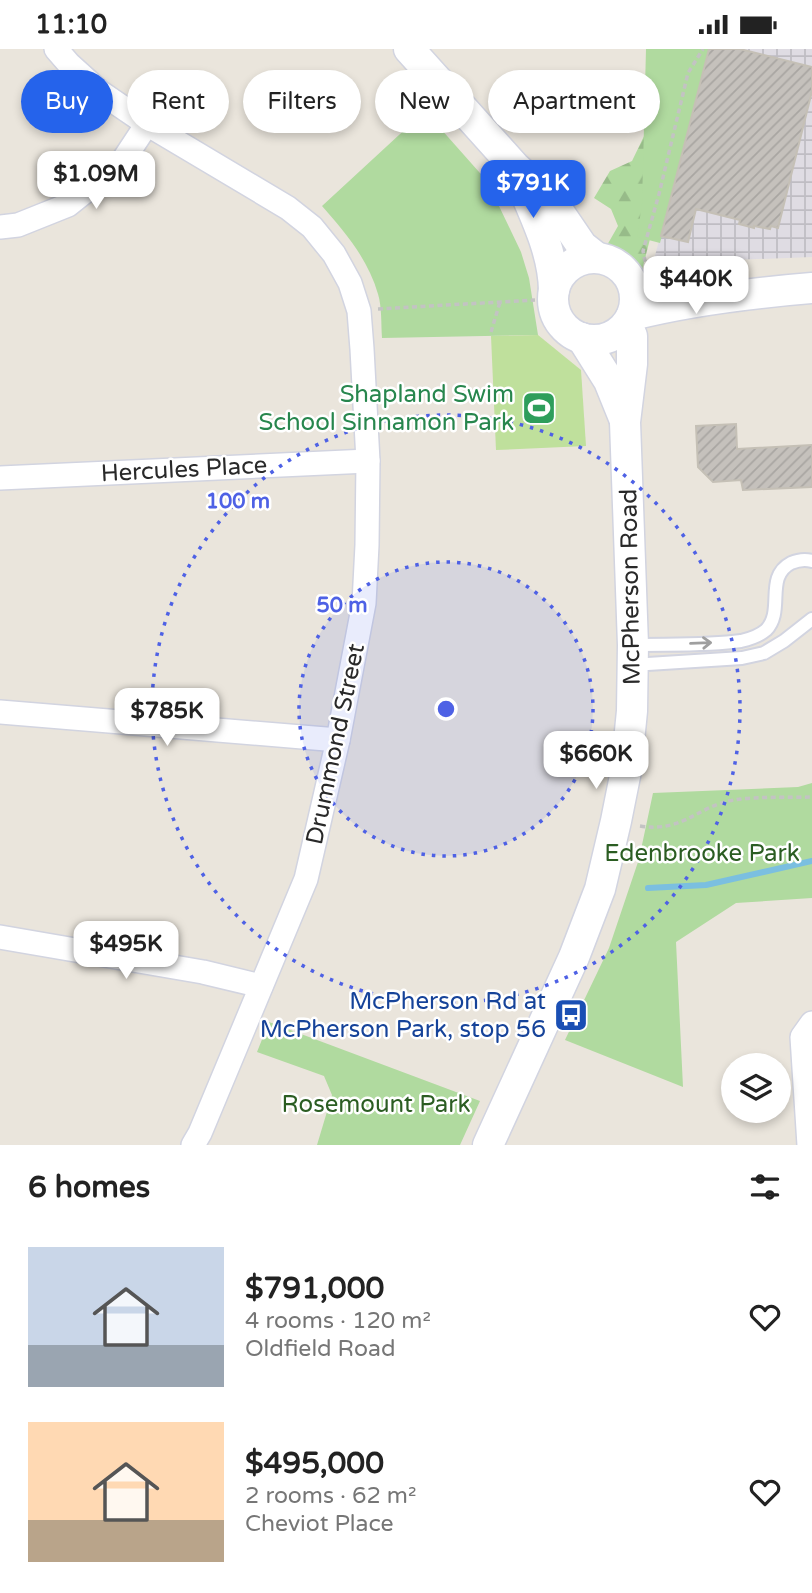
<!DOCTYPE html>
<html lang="en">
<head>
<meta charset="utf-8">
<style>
	:root { --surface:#fff; --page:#f6f6f6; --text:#222; --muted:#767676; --accent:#2563eb }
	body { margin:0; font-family:"Varela Round",sans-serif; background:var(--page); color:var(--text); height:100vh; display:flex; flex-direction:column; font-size:26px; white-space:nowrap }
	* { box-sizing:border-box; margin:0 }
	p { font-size:23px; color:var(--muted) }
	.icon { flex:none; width:38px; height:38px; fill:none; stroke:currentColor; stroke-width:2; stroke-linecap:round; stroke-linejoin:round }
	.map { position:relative; height:1096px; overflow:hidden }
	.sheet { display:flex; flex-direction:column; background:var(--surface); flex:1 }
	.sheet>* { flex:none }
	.hud { position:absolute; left:21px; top:21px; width:770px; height:63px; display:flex; gap:14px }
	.buttons { position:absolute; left:721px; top:1004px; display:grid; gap:14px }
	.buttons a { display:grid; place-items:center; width:70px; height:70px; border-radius:50%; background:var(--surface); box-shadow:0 4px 10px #0003; font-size:35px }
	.price { position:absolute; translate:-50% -60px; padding:0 16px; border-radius:14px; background:#fff; color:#222; font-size:23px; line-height:46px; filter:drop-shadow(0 2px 4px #0008) }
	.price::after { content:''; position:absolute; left:50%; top:42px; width:21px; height:16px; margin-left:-10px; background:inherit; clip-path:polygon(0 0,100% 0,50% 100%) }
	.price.current { background:var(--accent); color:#fff }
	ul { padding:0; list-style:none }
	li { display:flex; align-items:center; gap:21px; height:175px; padding:0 28px }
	li span { display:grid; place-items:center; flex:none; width:196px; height:140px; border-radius:0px; color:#555 }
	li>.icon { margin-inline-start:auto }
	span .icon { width:84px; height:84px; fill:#fffc; stroke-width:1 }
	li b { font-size:30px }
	h2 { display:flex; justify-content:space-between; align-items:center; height:84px; padding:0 28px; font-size:30px }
	.chip { padding:0 24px; border-radius:32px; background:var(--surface); box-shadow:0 4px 10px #0003; font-size:24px; line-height:63px }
	.chip.current { background:var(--accent); color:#fff }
	.status { display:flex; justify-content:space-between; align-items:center; height:49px; padding:0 35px; background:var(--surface); direction:ltr }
	.status svg { height:19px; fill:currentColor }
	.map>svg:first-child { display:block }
	.industrial { fill:url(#industrial-grid) }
	.forest { fill:url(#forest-firs) }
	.park { fill:#b0da9f }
	.pitch { fill:#bfe09c }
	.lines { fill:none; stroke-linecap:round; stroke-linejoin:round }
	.stream { stroke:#7bbfe0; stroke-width:6 }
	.building { fill:url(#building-hatch); stroke:#c5c0b6; stroke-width:2 }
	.service-casing { stroke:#d2d4e0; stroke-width:16 }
	.minor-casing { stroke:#d2d4e0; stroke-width:26 }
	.tertiary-casing { stroke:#d2d4e0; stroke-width:33 }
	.path { stroke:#c3c3c3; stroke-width:3.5; stroke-dasharray:5 3.5; stroke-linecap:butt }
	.service { stroke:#fff; stroke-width:12 }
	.minor { stroke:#fff; stroke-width:23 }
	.tertiary { stroke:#fff; stroke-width:30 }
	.oneway { stroke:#9f9f9f }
	.ring { fill:none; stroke:#4e61e5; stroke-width:3.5; stroke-dasharray:3.5 7 }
	.labels { text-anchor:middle; stroke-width:5; stroke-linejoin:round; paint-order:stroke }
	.leisure-label { font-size:24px; fill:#27864d; stroke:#fff; text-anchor:end }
	.street-label { font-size:24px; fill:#292929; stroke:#fff }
	.park-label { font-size:24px; fill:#2b5d22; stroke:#fff }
	.transit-label { font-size:24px; fill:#164399; stroke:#fff; text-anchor:end }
	.centre { fill:#4e61e5; stroke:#fff; stroke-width:3.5 }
	.ring-label { font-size:21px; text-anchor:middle; font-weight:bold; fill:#4e61e5; stroke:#fff; stroke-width:5; stroke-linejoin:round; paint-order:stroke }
</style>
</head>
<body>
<div class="status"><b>11:10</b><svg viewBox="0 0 49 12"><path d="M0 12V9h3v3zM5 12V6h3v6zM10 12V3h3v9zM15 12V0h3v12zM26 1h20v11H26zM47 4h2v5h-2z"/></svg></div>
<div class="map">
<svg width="812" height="1096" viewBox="0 0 812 1096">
	<defs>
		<pattern id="industrial-grid" width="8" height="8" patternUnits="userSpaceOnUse" patternTransform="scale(1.75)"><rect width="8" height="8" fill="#dfdce3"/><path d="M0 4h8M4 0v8" fill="none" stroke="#bfbdc3"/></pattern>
		<pattern id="forest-firs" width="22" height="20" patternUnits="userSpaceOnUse" patternTransform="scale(1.75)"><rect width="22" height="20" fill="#b0da9f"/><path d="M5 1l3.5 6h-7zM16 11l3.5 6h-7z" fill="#97bb89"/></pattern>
		<pattern id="building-hatch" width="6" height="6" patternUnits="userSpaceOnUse" patternTransform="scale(1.75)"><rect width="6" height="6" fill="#c5c1bc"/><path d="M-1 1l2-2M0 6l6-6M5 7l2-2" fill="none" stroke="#a9a6a2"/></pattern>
	</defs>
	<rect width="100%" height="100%" fill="#eae5dc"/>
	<path class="industrial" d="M711,0H812V208L653,214Z"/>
	<path class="forest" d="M699,0L641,225L602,205L618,177L611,160L594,149L610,122L632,112L646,83Z"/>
	<g class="park">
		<path d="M646,0H711L660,194L637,188L642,155Z"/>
		<path d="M425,62L487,132L521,203L529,229L538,286L382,289C381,275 382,258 378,245C368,210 345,183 322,157Z"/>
		<path d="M812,734V849L736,854L676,893L683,1038L565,991L609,899L639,810L653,744L798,738Z"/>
		<path d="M269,973L480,1052L460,1096H317L332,1046L324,1027L257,1003Z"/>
	</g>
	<path class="pitch" d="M538,286L581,321L586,397L496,401L491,287Z"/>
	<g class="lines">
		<path class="stream" d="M648,839L706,836L812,812"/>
	</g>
	<g class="building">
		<path d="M709,0H740L812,18V42L778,179L771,177L770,180L754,177V179L739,175L740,171L696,160L688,193L661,187Z"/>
		<path d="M736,375L737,400L812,396V438L743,441L741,431L713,433L698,418L696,377Z"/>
	</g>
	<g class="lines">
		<g class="service-casing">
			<g id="service">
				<path d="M633,596C669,595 706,597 741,592C750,590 759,587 766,581C785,562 764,528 791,514C798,511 805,510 812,512"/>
				<path d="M632,616L742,609L764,604L784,592L812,570"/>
			</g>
		</g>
		<g class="minor-casing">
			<g id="minor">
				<path d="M56,0L69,15L100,43L147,75L288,159L312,178L334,205L350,234L359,262L362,300L368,412L367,496L364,554L338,691L306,830L200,1084L193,1096"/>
				<path d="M0,178L18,176L68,156L122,113L147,75"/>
				<path d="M0,429L368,412"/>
				<path d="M0,663L338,691"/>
				<path d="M0,888L203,923L261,937"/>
				<path d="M809,1096L802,988L812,974"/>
			</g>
		</g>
		<g class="tertiary-casing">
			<g id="tertiary">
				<path d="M409,0L515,118L550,150L582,197L596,208"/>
				<path d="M517,124C532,162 553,199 554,241"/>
				<circle cx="594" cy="250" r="41"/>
				<path d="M632,266C691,251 751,244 812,239"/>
				<path d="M582,289L609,332L624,369"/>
				<path d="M488,1096L574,908L600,840L616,772L626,722L632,662L633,596L625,373L632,315V287L627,275"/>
			</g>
		</g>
		<g class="path">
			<path d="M647,221L643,202L659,145L688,24L703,0"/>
			<path d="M378,260L535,251"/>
			<path d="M491,283L500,253"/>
			<path d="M640,777C683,784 697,757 734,751C757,747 788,749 812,748"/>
		</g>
		<use href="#service" class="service"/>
		<use href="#minor" class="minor"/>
		<use href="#tertiary" class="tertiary"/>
	</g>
	<defs><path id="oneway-shaft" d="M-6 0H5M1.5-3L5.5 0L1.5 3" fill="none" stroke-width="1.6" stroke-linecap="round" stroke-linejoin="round" transform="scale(1.75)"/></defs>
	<use class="oneway" href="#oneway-shaft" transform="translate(701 594) rotate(-2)"/>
	<circle cx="446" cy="660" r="147" fill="#4e61e5" fill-opacity=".12"/>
	<g class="ring">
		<circle cx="446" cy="660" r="147"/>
		<circle cx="446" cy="660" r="294"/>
	</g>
	<defs>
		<g id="stadium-square" transform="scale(1.75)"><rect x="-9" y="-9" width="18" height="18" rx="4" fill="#2e9e5b" stroke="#fff"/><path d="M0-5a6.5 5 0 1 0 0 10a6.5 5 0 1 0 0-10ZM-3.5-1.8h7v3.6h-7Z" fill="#fff"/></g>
		<g id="bus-square" transform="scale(1.75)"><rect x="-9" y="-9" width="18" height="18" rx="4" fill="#1a4fb4" stroke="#fff"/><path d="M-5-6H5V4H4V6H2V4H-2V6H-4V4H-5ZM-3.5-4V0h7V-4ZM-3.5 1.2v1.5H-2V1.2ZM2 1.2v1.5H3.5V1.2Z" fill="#fff"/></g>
	</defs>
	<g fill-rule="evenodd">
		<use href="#stadium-square" x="539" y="359"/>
		<use href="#bus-square" x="571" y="966"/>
	</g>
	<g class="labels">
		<g class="leisure-label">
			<text x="514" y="353">Shapland Swim<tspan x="514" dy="28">School Sinnamon Park</tspan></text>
		</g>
		<g class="street-label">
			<text transform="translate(184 420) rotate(-3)" y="8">Hercules Place</text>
			<text transform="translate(630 538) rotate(-91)" y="8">McPherson Road</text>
			<text transform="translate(335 695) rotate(-78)" y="8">Drummond Street</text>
		</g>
		<g class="park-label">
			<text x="702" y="812">Edenbrooke Park</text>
			<text x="376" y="1063">Rosemount Park</text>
		</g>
		<g class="transit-label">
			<text x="546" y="960">McPherson Rd at<tspan x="546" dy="28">McPherson Park, stop 56</tspan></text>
		</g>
	</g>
	<circle cx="446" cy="660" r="10" class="centre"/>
	<g class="ring-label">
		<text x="238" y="459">100 m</text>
		<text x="342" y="563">50 m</text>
	</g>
</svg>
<div class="buttons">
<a><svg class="icon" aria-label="layers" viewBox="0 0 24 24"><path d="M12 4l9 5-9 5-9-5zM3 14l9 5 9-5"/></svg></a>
</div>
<b class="price" style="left:96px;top:162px">$1.09M</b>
<b class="price current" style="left:533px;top:171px">$791K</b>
<b class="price" style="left:696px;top:267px">$440K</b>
<b class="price" style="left:167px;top:699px">$785K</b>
<b class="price" style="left:596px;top:742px">$660K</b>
<b class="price" style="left:126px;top:932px">$495K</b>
<div class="hud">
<a class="chip current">Buy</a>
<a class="chip">Rent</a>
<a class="chip">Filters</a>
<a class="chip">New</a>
<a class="chip">Apartment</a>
</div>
</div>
<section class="sheet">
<h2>6 homes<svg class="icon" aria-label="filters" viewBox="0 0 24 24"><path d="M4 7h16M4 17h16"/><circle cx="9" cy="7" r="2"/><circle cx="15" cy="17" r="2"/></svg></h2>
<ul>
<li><span style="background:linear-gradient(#c9d6e8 70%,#9aa5b1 0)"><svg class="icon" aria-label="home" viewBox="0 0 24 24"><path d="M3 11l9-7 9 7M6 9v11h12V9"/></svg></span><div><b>$791,000</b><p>4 rooms · 120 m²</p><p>Oldfield Road</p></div><svg class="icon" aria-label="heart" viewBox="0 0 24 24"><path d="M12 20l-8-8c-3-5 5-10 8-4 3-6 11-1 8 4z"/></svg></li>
<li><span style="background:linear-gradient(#ffd9b3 70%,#b9a48a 0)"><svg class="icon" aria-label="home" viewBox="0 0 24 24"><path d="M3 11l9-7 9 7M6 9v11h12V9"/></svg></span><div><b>$495,000</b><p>2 rooms · 62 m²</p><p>Cheviot Place</p></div><svg class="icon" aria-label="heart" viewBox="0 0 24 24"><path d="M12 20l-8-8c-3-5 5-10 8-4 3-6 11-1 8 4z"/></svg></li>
</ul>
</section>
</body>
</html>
